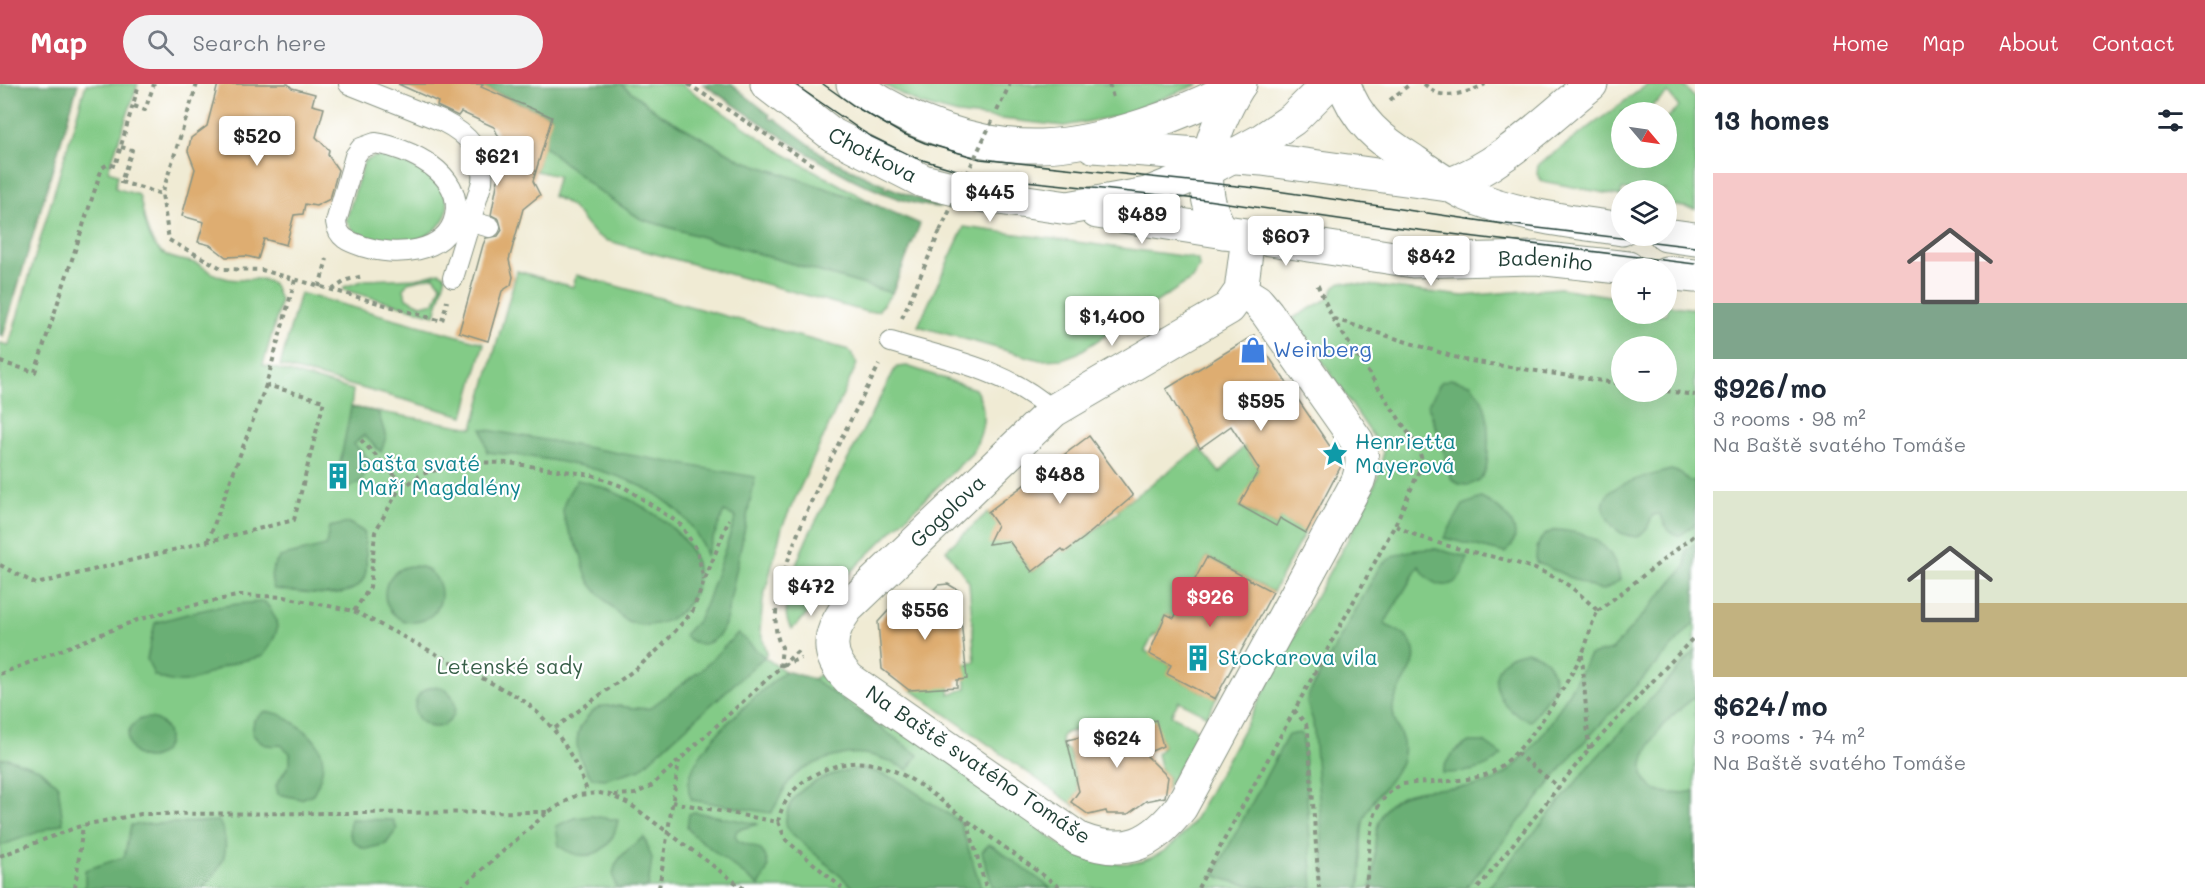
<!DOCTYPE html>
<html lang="en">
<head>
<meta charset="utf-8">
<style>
	:root { --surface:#fff; --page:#f2f2f3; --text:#1f2937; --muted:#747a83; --accent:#d1495b }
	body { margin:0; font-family:Mali,sans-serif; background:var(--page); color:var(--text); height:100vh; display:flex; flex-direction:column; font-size:22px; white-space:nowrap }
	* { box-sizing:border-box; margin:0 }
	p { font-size:20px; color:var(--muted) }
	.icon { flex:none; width:33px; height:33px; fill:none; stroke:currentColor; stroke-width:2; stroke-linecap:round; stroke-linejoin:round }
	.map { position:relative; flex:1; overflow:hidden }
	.sheet { display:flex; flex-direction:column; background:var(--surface); width:510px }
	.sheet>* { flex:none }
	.needle { width:39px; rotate:119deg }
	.controls { position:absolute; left:1611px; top:18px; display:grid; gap:12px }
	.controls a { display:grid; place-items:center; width:66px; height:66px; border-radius:50%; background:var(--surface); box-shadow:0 6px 24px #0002; font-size:30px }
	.price { position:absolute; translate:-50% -51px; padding:0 14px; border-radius:6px; background:#fff; color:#222; font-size:20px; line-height:39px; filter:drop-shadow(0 2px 3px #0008) }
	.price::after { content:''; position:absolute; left:50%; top:36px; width:18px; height:14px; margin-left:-9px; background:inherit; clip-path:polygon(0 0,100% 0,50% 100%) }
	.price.current { background:var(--accent); color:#fff }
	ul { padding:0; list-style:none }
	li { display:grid; align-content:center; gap:12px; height:318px; padding:0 18px }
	li span { display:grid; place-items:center; height:186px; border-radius:0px; color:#555 }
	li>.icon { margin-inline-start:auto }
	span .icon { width:108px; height:108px; fill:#fffc; stroke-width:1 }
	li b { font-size:26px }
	h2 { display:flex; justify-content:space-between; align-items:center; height:72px; padding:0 18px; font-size:26px }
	header { display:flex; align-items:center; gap:36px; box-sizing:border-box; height:84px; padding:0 30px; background:var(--accent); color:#fff }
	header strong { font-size:28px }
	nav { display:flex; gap:33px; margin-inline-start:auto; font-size:21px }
	.search { width:420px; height:54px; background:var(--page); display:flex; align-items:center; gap:15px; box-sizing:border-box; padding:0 21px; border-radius:33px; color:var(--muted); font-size:22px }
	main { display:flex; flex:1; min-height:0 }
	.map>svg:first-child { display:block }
	.green { fill:#83cb87; stroke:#51845e; stroke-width:1.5; fill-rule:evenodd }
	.forest { fill:#6aaf74; stroke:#447654; stroke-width:1.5 }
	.building { fill:#dead71 }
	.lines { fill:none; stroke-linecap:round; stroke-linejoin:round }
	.service-casing { stroke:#889484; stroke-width:22 }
	.minor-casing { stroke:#889484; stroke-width:35 }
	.secondary-casing { stroke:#889484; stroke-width:35 }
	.path { stroke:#889484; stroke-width:4; stroke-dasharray:4.5 4.5; stroke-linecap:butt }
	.service { stroke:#fff; stroke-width:20 }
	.minor { stroke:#fff; stroke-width:33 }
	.secondary { stroke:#fff; stroke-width:33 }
	.tram { stroke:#1f3d34; stroke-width:1.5 }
	.path-bridge { stroke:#889484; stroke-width:4; stroke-dasharray:4.5 4.5; stroke-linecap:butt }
	.labels { text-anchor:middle; stroke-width:4.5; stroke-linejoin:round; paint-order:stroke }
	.street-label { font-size:21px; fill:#1f3d34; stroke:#fff }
	.shop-label { font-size:21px; fill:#366cbe; stroke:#fff; text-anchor:start }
	.culture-label { font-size:21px; fill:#0d838f; stroke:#fff; text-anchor:start }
	.park-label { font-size:21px; fill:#386049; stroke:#fff }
</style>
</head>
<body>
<header>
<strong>Map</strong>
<div class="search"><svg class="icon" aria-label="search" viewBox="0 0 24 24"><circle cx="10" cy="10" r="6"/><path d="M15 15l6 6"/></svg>Search here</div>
<nav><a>Home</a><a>Map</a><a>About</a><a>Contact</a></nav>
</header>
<main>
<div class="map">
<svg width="1695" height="804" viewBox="0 0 1695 804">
	<rect width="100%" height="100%" fill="#fff"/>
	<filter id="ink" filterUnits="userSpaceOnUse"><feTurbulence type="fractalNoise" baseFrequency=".0167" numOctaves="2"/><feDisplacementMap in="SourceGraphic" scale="12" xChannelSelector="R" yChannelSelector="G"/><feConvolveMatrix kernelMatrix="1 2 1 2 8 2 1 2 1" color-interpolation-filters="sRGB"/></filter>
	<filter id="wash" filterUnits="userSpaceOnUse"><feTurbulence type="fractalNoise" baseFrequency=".008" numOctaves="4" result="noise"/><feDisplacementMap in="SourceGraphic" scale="24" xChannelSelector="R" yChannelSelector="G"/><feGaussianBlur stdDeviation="1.35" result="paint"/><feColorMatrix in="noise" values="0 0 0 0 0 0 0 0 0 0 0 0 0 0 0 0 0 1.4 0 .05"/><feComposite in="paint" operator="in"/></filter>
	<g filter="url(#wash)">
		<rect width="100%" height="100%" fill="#f0ebd4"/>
		<g class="green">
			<path d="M86,0H138L108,87L118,90L115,104L139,111C145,132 145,161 168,172C178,177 190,176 200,181C209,187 217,193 229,195C245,198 260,190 274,201L280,216L279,225L263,281L353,306L351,323L473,344L517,187L573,203L576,191L849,266L857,280L782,443L763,516L760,546L767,569L764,573L785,587L813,595L826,587L1068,766C1119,788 1156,786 1192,740C1235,661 1278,582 1321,503C1338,471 1383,401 1383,367L1293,234L1329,214L1335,202L1341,198L1463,212L1560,204L1621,214L1622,230H1666L1667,221L1695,225V804H0V259L9,261ZM1622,262H1666V308H1622Z"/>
			<path d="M621,0H681L784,70L878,122L741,76L660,30Z"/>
			<path d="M882,0H1199L1118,32L1064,42L958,30L920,20Z"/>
			<path d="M1648,0H1683L1695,15V125L1667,120L1666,106H1622L1621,112L1542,97L1537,90L1538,81ZM1668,9L1679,23L1667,34L1666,74H1622V28H1650L1648,25Z"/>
			<path d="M543,61L597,106L641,135L892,209L878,227L867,228L605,156C580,144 584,124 552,112L558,92L536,87Z"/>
			<path d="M377,72C404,74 467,102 442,138C423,166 363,167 346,137L364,77Z"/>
			<path d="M964,143L1189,173L1198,176L1199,183L1192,195L1078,269L1062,275L1040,276L918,242Z"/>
			<path d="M439,188L445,191V195L435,231L344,206V203L365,196L417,194ZM434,192L441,201L435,218L421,221L406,214L404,205L408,198Z"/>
			<path d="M300,209L484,259L464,332L280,282Z"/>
			<path d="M907,282L975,305C989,326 984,348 972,369L792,545C775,527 799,472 808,452L894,287L897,283Z"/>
			<path d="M1244,362L1259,385L1240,422L1276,442L1280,433L1301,446L1307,444L1273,508L1207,473L1175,535L1166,530L1157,551L1154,550L1145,567L1171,581L1168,590L1206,610L1210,602L1220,607L1207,632L1179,617L1171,631L1200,647L1166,707L1168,693L1161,686L1157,670L1163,662L1160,652L1141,651L1138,640H1133L1132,636L1122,639L1123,643L1092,650L1090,643L1065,649L1061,654L1063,663L1069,667L1079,707L1074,714L1075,722L903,600L950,603L949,610L966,605L965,580L975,578L969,498L946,466L988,428L1032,488L1062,465L1065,468L1119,428L1118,425L1200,364L1220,389Z"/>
		</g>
		<g class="forest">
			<path d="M0,0H78L3,252L0,251Z"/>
			<path d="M475,0H621L660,30L741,76L878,122L920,140L892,209L641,135L597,106L543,61L551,32Z"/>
			<path d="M703,0H731L770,31L768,33L772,36L774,34L829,75L885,101L884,104L887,105L888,103L940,123C868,120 764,40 703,0Z"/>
			<path d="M1450,295L1471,300C1476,307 1483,315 1485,324C1489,337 1489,372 1486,385C1480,403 1461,406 1450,393L1448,380L1428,321L1441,298Z"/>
			<path d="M351,323L378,328L386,353L381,368L364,351L354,360L369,375C366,397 357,405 335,405Z"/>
			<path d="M482,345L755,393L726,537C719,559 701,568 684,551L698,536L706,520L736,433L724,428L706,471C678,387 562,376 487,368Z"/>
			<path d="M1671,386L1681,389L1689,397H1695V440L1680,452L1668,447L1660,430L1653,431L1647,444L1638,453C1626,452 1617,449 1610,438C1583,401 1648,393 1671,386Z"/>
			<path d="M577,396C616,404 690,440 697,484C703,522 659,555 624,535C620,532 615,526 611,522C594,505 585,498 582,474C581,468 577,462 574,457C559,428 559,423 577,396Z"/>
			<path d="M1481,414C1502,424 1530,447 1505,469L1444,454L1463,421Z"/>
			<path d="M349,439L364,448C364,460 369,479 365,491C356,522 296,506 274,505C269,491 271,485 280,473L326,462L329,443Z"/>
			<path d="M1556,446C1590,448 1614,460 1620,496L1604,506L1596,505L1536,478C1536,461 1539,450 1556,446Z"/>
			<path d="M1695,460V538L1574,669L1466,804H1371C1376,785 1373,764 1377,745C1390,684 1464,718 1502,692C1542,664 1566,612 1590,571L1612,566L1686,482V466Z"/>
			<path d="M1436,465L1467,473C1463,508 1434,510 1419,482L1384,540C1391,544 1402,547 1407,554C1430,579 1394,600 1393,625C1393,646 1410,654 1401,678C1393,699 1371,713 1364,735C1358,757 1364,782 1359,804H1326L1313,637L1307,619L1308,612L1380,482C1397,467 1414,465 1436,465Z"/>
			<circle cx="413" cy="510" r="28"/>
			<path d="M265,518C284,540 278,551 263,572C253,575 244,576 234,579C201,589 190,609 154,591L147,575L155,539C192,528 226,519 265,518Z"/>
			<path d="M738,549L764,573L640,685L606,695L592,694C578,676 570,654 586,635C589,631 594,625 600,623C616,618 634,627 650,624L701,586Z"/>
			<path d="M1527,567C1549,574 1551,580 1556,601L1531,637C1504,631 1480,593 1509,573C1514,570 1522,569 1527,567Z"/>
			<path d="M1695,567V613C1680,625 1662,638 1653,656C1628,698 1653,716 1695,707V804H1488L1595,675Z"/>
			<path d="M785,587L813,595L918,671L908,686C873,668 852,663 816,679C807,683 798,687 792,694C782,705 779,718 771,729L692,716C670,678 760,610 785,587Z"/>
			<circle cx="435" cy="623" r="20"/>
			<path d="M264,628C277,627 283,632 294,639C324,658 331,678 313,710L301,715L278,710L276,701L290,679V669L281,661C267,663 260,661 252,649L254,636Z"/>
			<circle cx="148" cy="654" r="20"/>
			<path d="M1300,649L1303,653L1313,804C1284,804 1236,804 1214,790L1288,651Z"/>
			<path d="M1469,658H1484L1502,671C1484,688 1466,688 1442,689C1447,673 1455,666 1469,658Z"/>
			<path d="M7,674L39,685L58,701L63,739L0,762V675Z"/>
			<path d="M864,684L897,696L960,738L981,804H854L790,748C785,742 785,737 787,730C793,699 837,687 864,684Z"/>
			<path d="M694,728L758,740L737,746L735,752L738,757C754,764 766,761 768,784L759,802L691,749L687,743L689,730Z"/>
			<path d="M592,732L618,736C612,768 587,782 559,762L556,742L575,734Z"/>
			<path d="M351,735L393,736L397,745L386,760L366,765C352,760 346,750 351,735Z"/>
			<path d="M219,737C233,766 223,782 203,804H85V786L124,773L131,741Z"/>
			<path d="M644,753L652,774L648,804H617C604,781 628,765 644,753Z"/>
			<path d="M989,760L994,763L1051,804H993L982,768Z"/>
		</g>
		<g id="blocks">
			<g class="building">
				<path d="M218,0H288L292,4L315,10L312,21L324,24L316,53L329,66L328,71L338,86L330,115L316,122L305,120L303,130L294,131L286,161L264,155L258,175L246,172L226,173L210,161L198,158L204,138L182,132L195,85L188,67L191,54L207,42Z"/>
				<path d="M398,0H483L481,3L552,33L533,97L540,111L523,125L509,176L513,193L511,201L502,207L488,257L459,248L483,161L486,154L498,152L502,146L499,135L491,131L504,65L494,43L461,28L458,32L437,22L438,18Z"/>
				<path d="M1254,251L1342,380L1306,449L1280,434L1276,442L1239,421L1259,385L1231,342L1200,364L1166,305Z"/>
				<path d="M1089,352L1133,412L1084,454L1065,468L1062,465L1032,488L1009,457L988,460L997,441L988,428Z"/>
				<path d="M1207,473L1273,508L1215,615L1167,590L1171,581L1149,570L1166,530L1174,534Z"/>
				<path d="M948,500L958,506L967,595L957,596V603L909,606L882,585L878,538L897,517L925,515L938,501Z"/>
				<path d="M1156,636L1163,662L1145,670L1168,693L1165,713L1146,717L1128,730H1107L1106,727L1089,731L1071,718L1079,707L1067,656Z"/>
			</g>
		</g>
	</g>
	<g filter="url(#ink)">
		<use href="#blocks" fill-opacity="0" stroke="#889484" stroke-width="1.5"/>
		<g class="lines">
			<g class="service-casing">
				<g id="service">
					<path d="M349,0L442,37C468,50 485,68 482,98L453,194"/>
					<path d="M375,59C408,64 464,89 455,132C447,171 393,172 365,163C350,158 338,155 336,138L355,72L361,64Z"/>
					<path d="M458,134L490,143"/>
					<path d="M891,258C950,276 1006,285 1053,327"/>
				</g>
			</g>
			<g class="minor-casing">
				<g id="minor">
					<path d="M1448,101C1502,82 1547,35 1591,0"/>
					<path id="s1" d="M1241,207L1257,217L1267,229L1357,357C1364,372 1363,381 1358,397L1181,723C1152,761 1125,773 1079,755L849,595C825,571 828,550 847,524L1053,327L1229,224L1241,207L1248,153"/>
				</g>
			</g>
			<g class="secondary-casing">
				<g id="secondary">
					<path id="s2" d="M767,0L833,51L923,97L979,111L1068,124L1147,110L1207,86L1262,56L1293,35L1328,0"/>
					<path d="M853,0C904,37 976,64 1041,62C1104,60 1184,30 1240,0"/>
					<path d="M1344,0C1356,37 1380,56 1412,76C1429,88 1447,101 1466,110C1515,132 1569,137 1622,145"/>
					<path d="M1093,62L1262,75L1448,101"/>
					<path id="s3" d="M1097,128L1413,177L1537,174L1628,184"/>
					<path d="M1223,148C1190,103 1213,44 1239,1"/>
					<path d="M1666,151L1695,155"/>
					<path d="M1666,189L1695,192"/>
				</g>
			</g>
			<g class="path">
				<path d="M197,0L162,110L169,156L223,185L262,186L442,237L447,217"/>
				<path d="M688,0L813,81"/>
				<path d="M1109,0L1114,17"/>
				<path d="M1424,0C1428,3 1433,7 1437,9C1450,14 1474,7 1485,0"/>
				<path d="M1390,16L1410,0"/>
				<path d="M134,22L145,26L154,0"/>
				<path d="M997,27L1010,0"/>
				<path d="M121,63L132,66L121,98L162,110"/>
				<path d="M319,203L327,175"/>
				<path d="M332,206L347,196L363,192"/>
				<path d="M902,234L940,147"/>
				<path d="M1334,235L1464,276L1622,300"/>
				<path d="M0,278L35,288L102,84L108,80L115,82L139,0"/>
				<path d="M1666,307L1695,311"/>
				<path d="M361,356L404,401"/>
				<path d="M208,457L266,301"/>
				<path d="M0,481L36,500L294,436L324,317L266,301L295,196"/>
				<path d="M354,527L370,503L375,448L398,407L422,390L465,378L509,379L592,391L624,403L680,440L697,466L704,496"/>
				<path d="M1598,527L1695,451"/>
				<path d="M1582,571L1589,665"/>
				<path d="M783,581L801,574"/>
				<path d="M780,583L782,563C749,515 854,332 879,281"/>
				<path d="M0,590L137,536L181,524L241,511L284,513L354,527L520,614C556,641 572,668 588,709"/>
				<path d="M1294,626L1306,640L1308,648L1319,804"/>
				<path d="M555,644L637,584L662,562L692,528L729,435"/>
				<path d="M1516,669L1559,703"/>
				<path d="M614,711L635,710L651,702L800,565"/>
				<path d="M672,718L778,738C782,718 794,702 812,692C827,683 847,677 865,679C903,682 938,715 968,737C999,759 1030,782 1061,804"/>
				<path d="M967,737L986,804"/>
				<path d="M778,738L786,756L842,804"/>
				<path d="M0,772L83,741L141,730L548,728"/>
				<path d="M75,804L83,741"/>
				<path d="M461,804L548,728L577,711L599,709L610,711L631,721L743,804"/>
				<path d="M659,804L679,677"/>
				<path d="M1198,804L1395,441L1423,378L1417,362L1333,235L1317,200"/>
				<path d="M1365,804C1374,767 1360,720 1403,700C1430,697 1459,699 1485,691C1520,680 1566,602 1582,570C1589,556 1590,540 1598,527C1585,515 1573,503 1558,495C1506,468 1445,470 1395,441"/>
				<path d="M1478,804L1589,665L1695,552"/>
			</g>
			<use href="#service" class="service"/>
			<use href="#minor" class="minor"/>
			<use href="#secondary" class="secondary"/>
			<g class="tram">
				<path d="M794,0L868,51L916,74L977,92L1207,116L1394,143L1695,180"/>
				<path d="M823,0L854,22L899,48L925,59L980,75L1256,104L1489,138L1695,163"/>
			</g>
			<path class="path-bridge" d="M940,147L993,35"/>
		</g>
	</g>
	<defs>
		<g id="shop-bare" transform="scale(2.07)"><path d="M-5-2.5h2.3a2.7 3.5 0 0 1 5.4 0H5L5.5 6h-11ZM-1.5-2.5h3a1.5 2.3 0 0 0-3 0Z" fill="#3f7fe0" stroke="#fff" stroke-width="2.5" paint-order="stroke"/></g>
		<g id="sight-bare" transform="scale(2.07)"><path d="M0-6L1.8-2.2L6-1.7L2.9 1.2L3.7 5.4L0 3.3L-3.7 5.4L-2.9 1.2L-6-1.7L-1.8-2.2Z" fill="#0f9aa8" stroke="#fff" stroke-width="2.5" paint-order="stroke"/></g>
		<g id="building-bare" transform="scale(2.07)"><path d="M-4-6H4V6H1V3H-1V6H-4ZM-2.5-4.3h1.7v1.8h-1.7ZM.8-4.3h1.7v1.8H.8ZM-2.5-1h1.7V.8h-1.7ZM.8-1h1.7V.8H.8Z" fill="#0f9aa8" stroke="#fff" stroke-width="2.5" paint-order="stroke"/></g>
	</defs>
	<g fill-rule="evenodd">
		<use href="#shop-bare" x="1253" y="266"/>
		<use href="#sight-bare" x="1335" y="370"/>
		<use href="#building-bare" x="338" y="392"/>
		<use href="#building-bare" x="1198" y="574"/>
	</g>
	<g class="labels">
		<g class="street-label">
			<text dy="7" stroke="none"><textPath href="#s2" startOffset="128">Chotkova</textPath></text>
			<text dy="7" stroke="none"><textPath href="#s3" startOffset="452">Badeniho</textPath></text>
			<text dy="7" stroke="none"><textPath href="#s1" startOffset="1220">Gogolova</textPath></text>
			<text transform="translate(978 681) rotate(34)" y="7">Na Baště svatého Tomáše</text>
		</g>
		<g class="shop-label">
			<text x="1273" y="273">Weinberg</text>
		</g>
		<g class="culture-label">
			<text x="1355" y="365">Henrietta<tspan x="1355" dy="24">Mayerová</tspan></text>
			<text x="358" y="387">bašta svaté<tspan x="358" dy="24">Maří Magdalény</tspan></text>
			<text x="1218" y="581">Stockarova vila</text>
		</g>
		<g class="park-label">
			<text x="510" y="590">Letenské sady</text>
		</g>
	</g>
</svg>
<div class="controls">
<a><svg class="needle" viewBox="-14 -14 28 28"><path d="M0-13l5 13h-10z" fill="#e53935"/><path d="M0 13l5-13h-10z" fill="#747a83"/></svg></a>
<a><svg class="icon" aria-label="layers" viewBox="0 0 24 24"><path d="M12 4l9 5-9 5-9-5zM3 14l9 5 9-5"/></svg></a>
<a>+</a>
<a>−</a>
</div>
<b class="price" style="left:257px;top:83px">$520</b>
<b class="price" style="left:497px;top:103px">$621</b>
<b class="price" style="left:990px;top:139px">$445</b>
<b class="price" style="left:1142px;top:161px">$489</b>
<b class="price" style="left:1286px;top:183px">$607</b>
<b class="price" style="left:1431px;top:203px">$842</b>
<b class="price" style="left:1112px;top:263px">$1,400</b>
<b class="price" style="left:1261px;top:348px">$595</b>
<b class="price" style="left:1060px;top:421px">$488</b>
<b class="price" style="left:811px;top:533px">$472</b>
<b class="price current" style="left:1210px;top:544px">$926</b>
<b class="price" style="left:925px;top:557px">$556</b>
<b class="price" style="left:1117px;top:685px">$624</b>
</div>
<section class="sheet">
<h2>13 homes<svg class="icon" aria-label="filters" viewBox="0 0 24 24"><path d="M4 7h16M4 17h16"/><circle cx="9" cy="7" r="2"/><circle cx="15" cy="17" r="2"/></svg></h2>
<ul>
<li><span style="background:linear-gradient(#f6c9c9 70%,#7fa58c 0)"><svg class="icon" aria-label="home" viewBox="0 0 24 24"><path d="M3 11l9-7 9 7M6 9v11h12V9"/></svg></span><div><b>$926/mo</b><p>3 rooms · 98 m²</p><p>Na Baště svatého Tomáše</p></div></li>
<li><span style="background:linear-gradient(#dfe7d0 60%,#c2b280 0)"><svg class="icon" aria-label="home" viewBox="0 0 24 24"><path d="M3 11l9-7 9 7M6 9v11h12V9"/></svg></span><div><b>$624/mo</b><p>3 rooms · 74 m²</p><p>Na Baště svatého Tomáše</p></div></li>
</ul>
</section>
</main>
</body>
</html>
